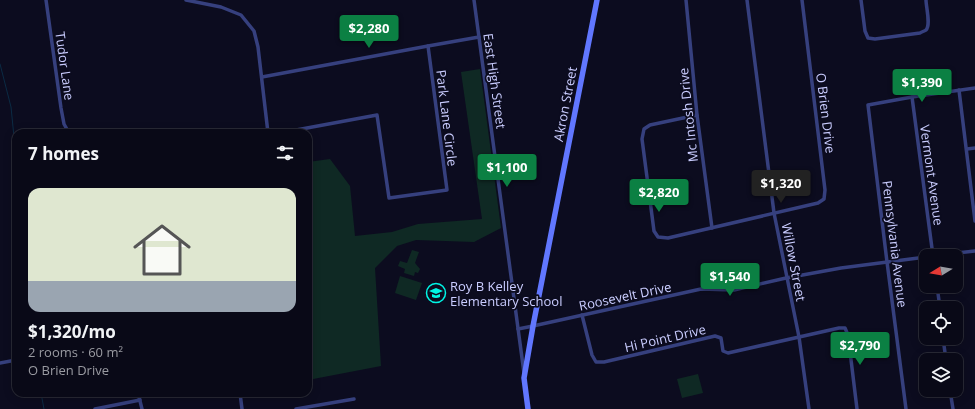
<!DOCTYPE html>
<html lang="en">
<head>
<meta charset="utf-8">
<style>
	:root { --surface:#090917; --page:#121220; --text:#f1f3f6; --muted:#999aa1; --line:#292a36; --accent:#0b8043 }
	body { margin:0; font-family:"Open Sans",sans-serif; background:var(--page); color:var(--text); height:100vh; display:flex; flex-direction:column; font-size:15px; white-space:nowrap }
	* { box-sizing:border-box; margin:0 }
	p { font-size:13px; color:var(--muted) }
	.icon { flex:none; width:22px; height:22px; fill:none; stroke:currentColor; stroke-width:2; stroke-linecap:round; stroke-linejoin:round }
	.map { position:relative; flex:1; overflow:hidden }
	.details { position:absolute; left:12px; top:129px; width:300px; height:268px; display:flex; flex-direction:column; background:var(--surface); border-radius:12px; box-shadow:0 2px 10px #0003,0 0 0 1px var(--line) }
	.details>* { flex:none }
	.needle { width:26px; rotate:259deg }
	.tools { position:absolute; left:919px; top:249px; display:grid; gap:8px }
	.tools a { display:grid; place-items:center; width:44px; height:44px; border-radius:8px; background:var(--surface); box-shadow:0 2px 10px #0003,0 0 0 1px var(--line); font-size:20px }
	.price { position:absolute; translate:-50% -34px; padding:0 9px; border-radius:4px; background:var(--accent); color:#fff; font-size:13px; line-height:26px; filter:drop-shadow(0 1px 2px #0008) }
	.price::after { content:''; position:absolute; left:50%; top:24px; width:12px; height:9px; margin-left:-6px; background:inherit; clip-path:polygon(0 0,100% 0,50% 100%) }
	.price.selected { background:#222; color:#fff }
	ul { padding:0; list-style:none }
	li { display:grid; align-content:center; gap:8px; height:212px; padding:0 16px }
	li+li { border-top:1px solid var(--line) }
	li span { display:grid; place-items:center; height:124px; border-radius:12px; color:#555 }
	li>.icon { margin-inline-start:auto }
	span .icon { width:72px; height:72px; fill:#fffc; stroke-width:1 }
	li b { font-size:17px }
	h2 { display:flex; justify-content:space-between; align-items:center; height:48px; padding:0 16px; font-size:17px }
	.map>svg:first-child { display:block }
	.green { fill:#0f2924 }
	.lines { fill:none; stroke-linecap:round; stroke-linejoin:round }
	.stream { stroke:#0b2b44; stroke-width:1 }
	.street { stroke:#36407e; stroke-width:3.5 }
	.secondary { stroke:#6177ff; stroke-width:5.5 }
	.labels { text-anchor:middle; stroke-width:3.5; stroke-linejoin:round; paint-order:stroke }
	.street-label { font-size:13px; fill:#cacdff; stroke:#0c0c1f }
	.poi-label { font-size:13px; fill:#cacdff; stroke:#0c0c1f; text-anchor:start }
</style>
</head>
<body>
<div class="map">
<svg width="975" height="409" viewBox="0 0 975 409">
	<rect width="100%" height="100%" fill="#0c0c1f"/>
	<g class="green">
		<path d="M480,69L501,228L474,242L416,240L397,246L375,268L381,366L308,380V162L330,159L350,186L355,236L392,232L418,224L482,219L461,72Z"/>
		<path d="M412,250L419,252L415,263L420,269L418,273L415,272L414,276L404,273L405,269L398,266L400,261L407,263Z"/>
		<path d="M400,276L422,283L416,300L395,293Z"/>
		<path d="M698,374L703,393L682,398L677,379Z"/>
	</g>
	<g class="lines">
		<g class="stream">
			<path d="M0,64L11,107L16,157"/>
			<path d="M41,393L44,409"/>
		</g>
		<g class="street">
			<path d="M46,0L61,108L64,124L69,133"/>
			<path d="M186,0L221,7L241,15L254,31L258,47L268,133"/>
			<path d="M474,0L524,373"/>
			<path d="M686,0L697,115L712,228"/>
			<path d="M747,0L774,213L799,337L809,409"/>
			<path d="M861,0L865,31L868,38L875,39L920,33C921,32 925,31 926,30C931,25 926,7 926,0"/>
			<path d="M262,77L428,46L479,37"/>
			<path d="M959,90L975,221"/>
			<path d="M912,97L933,256"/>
			<path d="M697,115L650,125L644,129L642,139L654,231L658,237L668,238L818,203L824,199L825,190L802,0"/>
			<path d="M280,133L377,115L389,198L447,190L428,46"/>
			<path d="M967,149L975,148"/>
			<path d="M930,256L975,251"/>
			<path d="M937,286L940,308"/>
			<path d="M582,315L592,355L596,362H604L715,336L721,338L723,351L728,353L839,328H845L848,335L857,409"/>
			<path d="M518,329L533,326L701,289L734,290L786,278L841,268L926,257"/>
			<path d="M943,338L946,360"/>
			<path d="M0,363L16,360"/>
			<path d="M950,390L953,409"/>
			<path d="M138,393L142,409"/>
			<path d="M240,393L242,409"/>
			<path d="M95,409L140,400"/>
			<path d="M296,409L354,399"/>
			<path d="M906,409L887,262L868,105L912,97L975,88"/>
		</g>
		<path class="secondary" d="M528,409L524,378L533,326L597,0"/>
	</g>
	<defs>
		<g id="school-ring" transform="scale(1)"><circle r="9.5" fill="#0c0c1f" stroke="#00f5e5" stroke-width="1.5"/><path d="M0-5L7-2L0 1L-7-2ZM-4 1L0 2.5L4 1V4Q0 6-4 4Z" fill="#00f5e5"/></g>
	</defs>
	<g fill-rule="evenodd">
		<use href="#school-ring" x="436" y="293"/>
	</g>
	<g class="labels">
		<g class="street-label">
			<text transform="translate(65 66) rotate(82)" y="5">Tudor Lane</text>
			<text transform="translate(495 81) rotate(82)" y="5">East High Street</text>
			<text transform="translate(565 104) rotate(-79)" y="5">Akron Street</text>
			<text transform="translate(826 113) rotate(83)" y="5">O Brien Drive</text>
			<text transform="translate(688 115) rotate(-96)" y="5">Mc Intosh Drive</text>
			<text transform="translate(447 118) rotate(83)" y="5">Park Lane Circle</text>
			<text transform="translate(932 175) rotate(82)" y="5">Vermont Avenue</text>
			<text transform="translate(895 244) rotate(83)" y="5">Pennsylvania Avenue</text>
			<text transform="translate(794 262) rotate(79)" y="5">Willow Street</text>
			<text transform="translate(625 296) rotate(-12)" y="5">Roosevelt Drive</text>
			<text transform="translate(665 338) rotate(-13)" y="5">Hi Point Drive</text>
		</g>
		<g class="poi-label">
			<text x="450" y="291">Roy B Kelley<tspan x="450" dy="15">Elementary School</tspan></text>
		</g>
	</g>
</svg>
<div class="tools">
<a><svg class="needle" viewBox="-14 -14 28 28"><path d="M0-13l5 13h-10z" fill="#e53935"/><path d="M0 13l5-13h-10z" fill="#999aa1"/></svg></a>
<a><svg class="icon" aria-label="locate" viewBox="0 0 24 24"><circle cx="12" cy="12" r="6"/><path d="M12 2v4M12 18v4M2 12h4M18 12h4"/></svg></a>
<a><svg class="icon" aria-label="layers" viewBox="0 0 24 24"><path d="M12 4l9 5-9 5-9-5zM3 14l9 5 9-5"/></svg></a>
</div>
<b class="price" style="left:369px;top:49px">$2,280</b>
<b class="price" style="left:922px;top:103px">$1,390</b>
<b class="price" style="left:507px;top:188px">$1,100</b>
<b class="price selected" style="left:781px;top:204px">$1,320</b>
<b class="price" style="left:659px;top:213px">$2,820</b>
<b class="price" style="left:730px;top:297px">$1,540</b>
<b class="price" style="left:860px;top:366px">$2,790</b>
<section class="details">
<h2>7 homes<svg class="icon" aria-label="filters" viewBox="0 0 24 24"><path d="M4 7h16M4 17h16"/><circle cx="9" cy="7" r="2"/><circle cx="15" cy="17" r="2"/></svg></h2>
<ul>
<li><span style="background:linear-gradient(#dfe7d0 75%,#9aa5b1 0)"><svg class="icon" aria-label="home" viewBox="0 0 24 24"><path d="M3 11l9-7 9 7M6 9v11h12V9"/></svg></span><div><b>$1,320/mo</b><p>2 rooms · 60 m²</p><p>O Brien Drive</p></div></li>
</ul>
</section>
</div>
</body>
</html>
